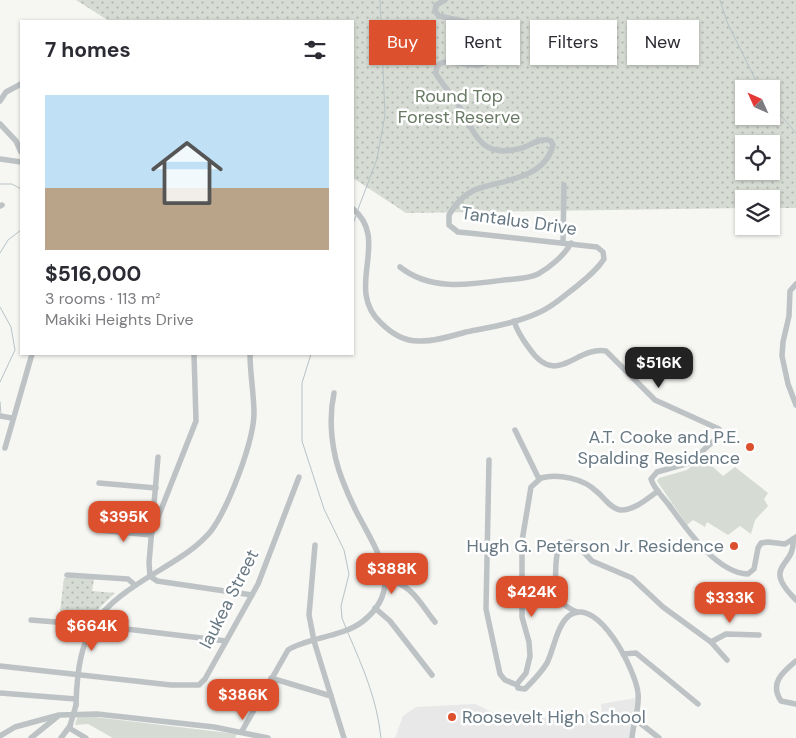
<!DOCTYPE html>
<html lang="en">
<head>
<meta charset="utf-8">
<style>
	:root { --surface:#fff; --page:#f2f2f3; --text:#2b2b33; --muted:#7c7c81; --line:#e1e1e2; --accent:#dd502d }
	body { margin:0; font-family:"DM Sans",sans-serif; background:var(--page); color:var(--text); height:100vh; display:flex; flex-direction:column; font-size:19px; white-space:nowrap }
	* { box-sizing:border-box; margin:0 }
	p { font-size:16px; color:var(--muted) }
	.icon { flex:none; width:28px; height:28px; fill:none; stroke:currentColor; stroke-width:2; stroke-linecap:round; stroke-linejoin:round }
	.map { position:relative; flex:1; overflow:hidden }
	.details { position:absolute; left:20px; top:20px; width:334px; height:335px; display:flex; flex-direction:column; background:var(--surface); border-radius:0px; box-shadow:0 1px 4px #0004 }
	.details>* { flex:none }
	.hud { position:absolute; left:369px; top:20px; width:351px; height:45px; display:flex; gap:10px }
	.needle { width:32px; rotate:315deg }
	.tools { position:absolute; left:735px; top:80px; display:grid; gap:10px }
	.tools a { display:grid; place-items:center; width:45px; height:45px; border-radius:0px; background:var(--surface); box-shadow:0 1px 4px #0004; font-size:25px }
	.price { position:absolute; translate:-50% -42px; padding:0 11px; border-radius:10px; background:var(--accent); color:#fff; font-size:16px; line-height:32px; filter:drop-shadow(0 1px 2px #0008) }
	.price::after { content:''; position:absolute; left:50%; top:30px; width:15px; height:11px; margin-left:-8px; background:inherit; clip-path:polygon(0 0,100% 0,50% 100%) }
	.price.on { background:#222; color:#fff }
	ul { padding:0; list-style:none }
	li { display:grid; align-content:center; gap:10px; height:265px; padding:0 25px }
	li+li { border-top:1px solid var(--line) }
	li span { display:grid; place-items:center; height:155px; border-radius:0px; color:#555 }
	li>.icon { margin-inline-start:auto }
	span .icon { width:90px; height:90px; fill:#fffc; stroke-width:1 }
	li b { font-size:21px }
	h2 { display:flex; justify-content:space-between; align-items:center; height:60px; padding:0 25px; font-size:21px }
	.pill { padding:0 18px; border-radius:0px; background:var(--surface); box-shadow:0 1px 4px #0004; font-size:18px; line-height:45px }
	.pill.on { background:var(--accent); color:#fff }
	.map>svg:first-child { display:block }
	.built { fill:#e7e8e7 }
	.green { fill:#d6dbd3 }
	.park { fill:url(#park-dots); fill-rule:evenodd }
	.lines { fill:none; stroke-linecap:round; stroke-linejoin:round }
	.stream { stroke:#b7c3c7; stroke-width:1 }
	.minor { stroke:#bdc2c5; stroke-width:5.5 }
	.minor-bridge { stroke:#bdc2c5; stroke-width:5.5 }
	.poi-dot { fill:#dd502d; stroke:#fff; stroke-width:2 }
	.labels { text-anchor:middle; stroke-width:5; stroke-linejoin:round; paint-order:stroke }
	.park-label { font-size:18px; fill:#6a7b65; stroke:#fff }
	.street-label { font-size:18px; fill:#677883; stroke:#fff }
	.poi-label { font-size:18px; fill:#677883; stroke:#fff; text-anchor:end }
</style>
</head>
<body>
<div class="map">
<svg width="796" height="738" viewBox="0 0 796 738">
	<defs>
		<pattern id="park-dots" width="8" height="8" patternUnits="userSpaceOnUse" patternTransform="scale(1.25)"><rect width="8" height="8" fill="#d6dbd3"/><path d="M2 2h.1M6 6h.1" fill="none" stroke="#b1b6b1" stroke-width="1.8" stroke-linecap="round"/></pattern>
	</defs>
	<rect width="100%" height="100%" fill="#f6f6f3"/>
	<path class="built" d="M636,698L630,738H395L403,716L416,707L475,704L505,718L516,720L602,713L601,704Z"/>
	<g class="green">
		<path d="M702,457L723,476L735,467L768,493L764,499L768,506L755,520L751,534L740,526L728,535L707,522L705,527L693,520L687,525L657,481L659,478L687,470Z"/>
		<path d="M78,715L237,734L235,738H113L88,724L75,725Z"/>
	</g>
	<g class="park">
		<path d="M76,0H796V208H771V199H744V208L406,213L353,178L352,21H109ZM744,89H771V116H744ZM744,144H771V171H744Z"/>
		<path d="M64,578L94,579L92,591L115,593L99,608L90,622L59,620Z"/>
	</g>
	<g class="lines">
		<g class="stream">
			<path d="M720,0L727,22L760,89"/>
			<path d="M771,104L796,133"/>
			<path d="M0,184H12L21,189"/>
			<path d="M357,212L377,159L385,115L380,0"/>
			<path d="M352,226L356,216"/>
			<path d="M0,253L8,240L21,230"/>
			<path d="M0,307L11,327L15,350L0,382"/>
			<path d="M311,354L302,383V441L324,509L344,550L349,574L341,606L342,618L346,628"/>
			<path d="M0,402L1,414"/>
			<path d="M348,633C363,668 377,699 381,738"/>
		</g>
		<g class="minor">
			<path d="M0,101L6,92L21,84"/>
			<path d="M0,124L16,141L21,152"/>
			<path d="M0,159L21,162"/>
			<path d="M0,206L2,205"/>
			<path d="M352,208C392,240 343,288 381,323C391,333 403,341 418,341C434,342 451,336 466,332C491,327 517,323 540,312C554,306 565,295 577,286C587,278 597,270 604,259L603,252L597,247L469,233L458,232L449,225V215C456,203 467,192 480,188C505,180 545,178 553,145L551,141C541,136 529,147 518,149C478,158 475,131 459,106C452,95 443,85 436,74C434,52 467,67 479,65C486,63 491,60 496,55C501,51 506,46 507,39L500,29L439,16L435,11L436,5L445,0"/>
			<path d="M563,242L564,185"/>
			<path d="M400,267C430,291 468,285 504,280C514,279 528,279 538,274C549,268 565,255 571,243"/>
			<path d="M796,284L790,291L789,316L783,342L782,356L788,384L796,405"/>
			<path d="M514,321C517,331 523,340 529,348C557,389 575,346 606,351L655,400L719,429L717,438L689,463L657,472L651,479C654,489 663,497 669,505C685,527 716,573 748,574L754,569L758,548L761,543L768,542L785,544L796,537"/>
			<path d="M0,416L12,418"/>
			<path d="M515,430L539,479"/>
			<path d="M5,448L32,354"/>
			<path d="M158,457L149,563L150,576L157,581L252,595"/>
			<path d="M489,460L486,609L500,674L505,680L517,685"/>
			<path d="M99,483L156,488"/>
			<path d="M99,530L151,535L196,421L194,354"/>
			<path d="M793,539C796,568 760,564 796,600"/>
			<path d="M315,545L309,615L314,641L344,738"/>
			<path d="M67,575L128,579L135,585"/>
			<path d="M385,579C412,584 419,602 435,622"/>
			<path d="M375,608L390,621L432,675"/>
			<path d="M577,612C570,609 562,605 559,598C554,589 555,557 559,547L569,542L576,544L592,561L632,578L663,607L711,642L727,660"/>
			<path d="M31,620L93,625L226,641"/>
			<path d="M711,642L726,634L759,635"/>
			<path d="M623,654L636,653L698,704"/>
			<path d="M796,661C783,672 769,683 781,701L796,704"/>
			<path d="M0,666L171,685H199L205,679L258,584L299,477"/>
			<path d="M271,678L331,696"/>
			<path d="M0,693L76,699"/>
			<path d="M76,705C78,629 96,608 160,570C178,559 197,548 211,531C228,508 253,444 254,414C254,394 250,374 250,354"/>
			<path d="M635,719L659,738"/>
			<path d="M69,728L86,738"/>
			<path d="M242,731L288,650C306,638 342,637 362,622C402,591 381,558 363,524C355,510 348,495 342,479C332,453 328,421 334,393"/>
			<path d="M0,736L15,727L59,715L97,714L214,727L268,738"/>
			<path d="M31,738L58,716"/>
			<path d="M61,738L70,726"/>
			<path d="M632,738C633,723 640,708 638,693C636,672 599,596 570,615C557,624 554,649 547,663C541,673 533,681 525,689L518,688L517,684L526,673L530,656L529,642L522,617V541L531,487L541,478C558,473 584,479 596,491C604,497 610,508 620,510C634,511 648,498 658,491"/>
		</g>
		<path class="minor-bridge" d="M70,726L76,705"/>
	</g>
	<g class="poi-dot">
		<circle cx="750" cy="447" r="5"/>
		<circle cx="734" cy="546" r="5"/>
		<circle cx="452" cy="717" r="5"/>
	</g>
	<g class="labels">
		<g class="park-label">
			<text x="459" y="102">Round Top<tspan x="459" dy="21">Forest Reserve</tspan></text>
		</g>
		<g class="street-label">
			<text transform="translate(519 221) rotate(8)" y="6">Tantalus Drive</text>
			<text transform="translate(229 599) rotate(-63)" y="6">Iaukea Street</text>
		</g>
		<g class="poi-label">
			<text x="740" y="443">A.T. Cooke and P.E.<tspan x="740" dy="21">Spalding Residence</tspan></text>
			<text x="724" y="552">Hugh G. Peterson Jr. Residence</text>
			<text x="462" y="723" text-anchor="start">Roosevelt High School</text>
		</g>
	</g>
</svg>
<div class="tools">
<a><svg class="needle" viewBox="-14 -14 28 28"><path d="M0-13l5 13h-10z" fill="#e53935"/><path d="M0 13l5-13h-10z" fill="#7c7c81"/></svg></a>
<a><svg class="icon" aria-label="locate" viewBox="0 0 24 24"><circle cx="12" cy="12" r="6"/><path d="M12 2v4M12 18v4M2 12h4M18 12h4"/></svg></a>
<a><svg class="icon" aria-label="layers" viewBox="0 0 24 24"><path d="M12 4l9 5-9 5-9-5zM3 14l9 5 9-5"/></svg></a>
</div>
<b class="price on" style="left:659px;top:389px">$516K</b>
<b class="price" style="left:124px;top:543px">$395K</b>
<b class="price" style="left:392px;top:595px">$388K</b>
<b class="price" style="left:532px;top:618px">$424K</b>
<b class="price" style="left:730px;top:624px">$333K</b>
<b class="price" style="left:92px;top:652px">$664K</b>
<b class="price" style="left:243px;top:721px">$386K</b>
<div class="hud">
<a class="pill on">Buy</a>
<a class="pill">Rent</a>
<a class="pill">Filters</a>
<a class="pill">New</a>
</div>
<section class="details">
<h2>7 homes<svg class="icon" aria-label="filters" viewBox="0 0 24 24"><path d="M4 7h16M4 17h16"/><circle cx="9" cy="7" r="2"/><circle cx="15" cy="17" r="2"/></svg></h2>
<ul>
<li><span style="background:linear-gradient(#bfe0f5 60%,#b9a48a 0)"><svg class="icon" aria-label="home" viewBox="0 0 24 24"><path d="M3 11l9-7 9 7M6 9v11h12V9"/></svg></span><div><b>$516,000</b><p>3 rooms · 113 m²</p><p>Makiki Heights Drive</p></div></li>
</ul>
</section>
</div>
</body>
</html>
